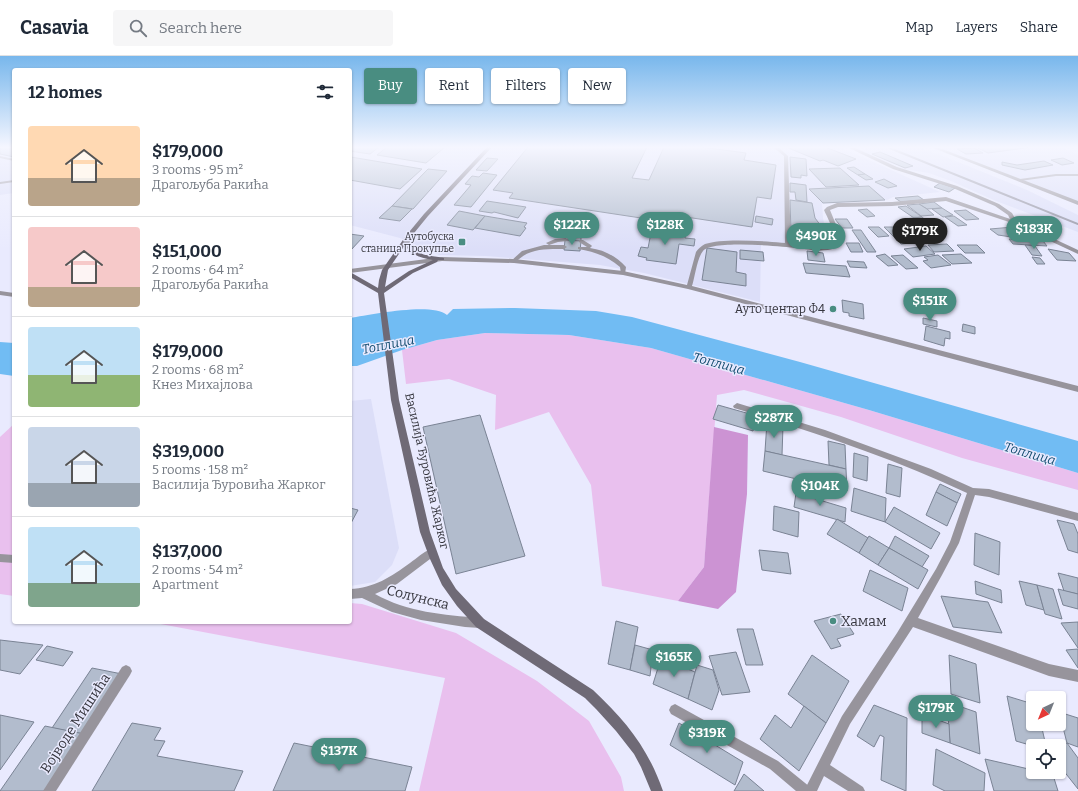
<!DOCTYPE html>
<html lang="en">
<head>
<meta charset="utf-8">
<style>
	:root { --surface:#fff; --page:#f6f6f7; --text:#1f2937; --muted:#747a83; --line:#e0e1e3; --accent:#498d81 }
	body { margin:0; font-family:Bitter,serif; background:var(--page); color:var(--text); height:100vh; display:flex; flex-direction:column; font-size:15px; white-space:nowrap }
	* { box-sizing:border-box; margin:0 }
	p { font-size:13px; color:var(--muted) }
	.icon { flex:none; width:22px; height:22px; fill:none; stroke:currentColor; stroke-width:2; stroke-linecap:round; stroke-linejoin:round }
	.map { position:relative; flex:1; overflow:hidden }
	.side { position:absolute; left:12px; top:12px; width:340px; height:556px; display:flex; flex-direction:column; background:var(--surface); border-radius:4px; box-shadow:0 1px 3px #0004 }
	.side>* { flex:none }
	.banner { position:absolute; left:364px; top:12px; width:380px; height:36px; display:flex; gap:8px }
	.needle { width:26px; rotate:223deg }
	.fabs { position:absolute; left:1026px; top:635px; display:grid; gap:8px }
	.fabs a { display:grid; place-items:center; width:40px; height:40px; border-radius:4px; background:var(--surface); box-shadow:0 1px 3px #0004; font-size:20px }
	.price { position:absolute; translate:-50% -34px; padding:0 9px; border-radius:14px; background:var(--accent); color:#fff; font-size:13px; line-height:26px; filter:drop-shadow(0 1px 2px #0008) }
	.price::after { content:''; position:absolute; left:50%; top:24px; width:12px; height:9px; margin-left:-6px; background:inherit; clip-path:polygon(0 0,100% 0,50% 100%) }
	.price.active { background:#222; color:#fff }
	ul { padding:0; list-style:none }
	li { display:flex; align-items:center; gap:12px; height:100px; padding:0 16px }
	li+li { border-top:1px solid var(--line) }
	li span { display:grid; place-items:center; flex:none; width:112px; height:80px; border-radius:4px; color:#555 }
	li>.icon { margin-inline-start:auto }
	span .icon { width:48px; height:48px; fill:#fffc; stroke-width:1 }
	li b { font-size:17px }
	h2 { display:flex; justify-content:space-between; align-items:center; height:48px; padding:0 16px; font-size:17px }
	.tag { padding:0 14px; border-radius:4px; background:var(--surface); box-shadow:0 1px 3px #0004; font-size:14px; line-height:36px }
	.tag.active { background:var(--accent); color:#fff }
	header { display:flex; align-items:center; gap:24px; box-sizing:border-box; height:56px; padding:0 20px; background:var(--surface); border-bottom:1px solid var(--line) }
	header strong { font-size:19px }
	nav { display:flex; gap:22px; margin-inline-start:auto; font-size:14px }
	.search { width:280px; height:36px; background:var(--page); display:flex; align-items:center; gap:10px; box-sizing:border-box; padding:0 14px; border-radius:4px; color:var(--muted); font-size:15px }
	.map>svg:first-child { display:block }
	.built { fill:#dcdef8 }
	.green { fill:#e9c0ee }
	.forest { fill:#cc93d3 }
	.water { fill:#71bcf3 }
	.building { fill:#b2bccd; stroke:#7a8394 }
	.lines { fill:none; stroke-linecap:round; stroke-linejoin:round }
	.service { fill:#97949c; fill-rule:evenodd }
	.minor { fill:#97949c; fill-rule:evenodd }
	.secondary { fill:#6f6a76; fill-rule:evenodd }
	.rail { stroke:#9292a1; stroke-width:2 }
	.poi-dot { fill:#498d81; stroke:#e9eafe; stroke-width:1.5 }
	.labels { text-anchor:middle; stroke-width:3; stroke-linejoin:round; paint-order:stroke }
	.far-poi-label { font-size:10px; fill:#36363e; stroke:#e9eafe; text-anchor:end }
	.poi-label { font-size:12px; fill:#36363e; stroke:#e9eafe; text-anchor:end }
	.street-label { font-size:12px; fill:#36363e; stroke:#e9eafe }
	.water-label { font-size:13px; font-style:italic; fill:#144d71; stroke:#e9eafe }
	.near-street-label { font-size:14px; fill:#36363e; stroke:#e9eafe }
	.near-poi-label { font-size:14px; fill:#36363e; stroke:#e9eafe; text-anchor:start }
</style>
</head>
<body>
<header>
<strong>Casavia</strong>
<div class="search"><svg class="icon" aria-label="search" viewBox="0 0 24 24"><circle cx="10" cy="10" r="6"/><path d="M15 15l6 6"/></svg>Search here</div>
<nav><a>Map</a><a>Layers</a><a>Share</a></nav>
</header>
<div class="map">
<svg width="1078" height="735" viewBox="0 0 1078 735">
	<rect width="100%" height="100%" fill="#e9eafe"/>
	<g class="built">
		<path d="M0,91H14V137L0,139Z"/>
		<path d="M350,91H840L940,136L893,141L887,144L822,148L823,162L826,177L824,186L761,188L760,246L644,217L600,209L486,200L439,199L400,182L350,169Z"/>
		<path d="M870,91H919L958,106L1027,134L1078,159V176L996,145L951,125L929,117L904,113L859,95Z"/>
		<path d="M929,91H1061L1078,99V146Z"/>
		<path d="M371,343L399,492L392,509L375,526L350,530V345Z"/>
	</g>
	<g class="green">
		<path d="M485,277L569,279L651,292L869,354L1078,417V434L962,402L841,361L744,334L717,339L704,511L678,545L602,530L591,429L549,356L495,374L496,339L449,323L406,328L402,294L437,284Z"/>
		<path d="M14,368V540L0,538V381Z"/>
		<path d="M350,547L362,548L456,577L537,625L589,665L621,721L624,735H419L445,622L150,566H350Z"/>
	</g>
	<path class="forest" d="M714,371L748,379L747,438L736,536L718,553L678,545L704,511Z"/>
	<g class="water">
		<path d="M515,252L596,255L632,261L800,306L1078,385V417L869,354L651,292L569,279L485,277L437,284L402,294L357,310H350V262C371,259 431,246 447,259L453,253Z"/>
		<path d="M0,286L14,287V320L0,318Z"/>
	</g>
	<g class="building">
		<path d="M0,91H14V101L0,98Z"/>
		<path d="M350,91H379L370,98L350,95Z"/>
		<path d="M387,91H445L426,107L377,99Z"/>
		<path d="M528,91H647L632,122L649,124L664,91H701L746,97L744,104L776,109L771,143L757,141L752,171L686,161L684,167L674,165V167L509,142L513,137L493,134Z"/>
		<path d="M786,91H825L856,103L838,110L823,104L820,105Z"/>
		<path d="M983,91H1032L988,97L978,92Z"/>
		<path d="M974,92L983,97L966,98L957,93Z"/>
		<path d="M880,96L913,110L905,112L872,98Z"/>
		<path d="M351,101L422,113L400,133L350,124Z"/>
		<path d="M790,101L806,103L807,120L801,119V122L791,121Z"/>
		<path d="M487,102L498,103L487,115L476,114Z"/>
		<path d="M1063,102L1074,107L1062,109L1051,104Z"/>
		<path d="M1044,105L1053,109L1025,114L1002,109V106L1017,109Z"/>
		<path d="M854,111L865,118L858,119L847,112Z"/>
		<path d="M840,112L859,129L826,131L809,113Z"/>
		<path d="M428,113L447,115L413,153L392,150Z"/>
		<path d="M483,117L497,119L471,151L454,149L471,129L465,128L472,120L479,121Z"/>
		<path d="M865,118L873,123L866,124L858,119Z"/>
		<path d="M884,123L897,130L888,132L875,126Z"/>
		<path d="M790,127L806,129L807,146L796,144L795,136H790Z"/>
		<path d="M940,127L955,132L949,136L934,131Z"/>
		<path d="M869,130L885,144L823,147L809,133Z"/>
		<path d="M918,140L924,144L901,146L895,142Z"/>
		<path d="M790,144L812,147L815,162L824,174L825,182L791,177Z"/>
		<path d="M487,145L526,151L518,162L494,156L492,157L479,155Z"/>
		<path d="M934,146L942,152L927,153L919,148Z"/>
		<path d="M919,148L927,153L934,159L921,160L907,149Z"/>
		<path d="M392,150L412,153L400,165L379,162Z"/>
		<path d="M906,150L922,161L914,162L898,151Z"/>
		<path d="M942,152L953,159L943,161L932,153Z"/>
		<path d="M867,153L875,160L867,161L858,154Z"/>
		<path d="M966,154L979,163L966,164L954,155Z"/>
		<path d="M459,155L485,160L473,174L447,169Z"/>
		<path d="M485,160L527,167L524,171L526,172L520,180L475,172Z"/>
		<path d="M756,160L773,163L772,169L755,166Z"/>
		<path d="M954,160L967,169L958,170L945,161Z"/>
		<path d="M922,161L928,166L909,168L904,163Z"/>
		<path d="M835,163H847L853,172H842Z"/>
		<path d="M928,166L934,170L924,171L918,167Z"/>
		<path d="M868,171H879L889,180L878,181Z"/>
		<path d="M884,171H898L904,176H900L911,187L901,188Z"/>
		<path d="M1013,171L1021,178H1013L1018,182L998,179L990,173Z"/>
		<path d="M652,172L686,176L685,182L695,183L694,190L679,188L676,208L646,204L647,202L638,200L641,191L648,192Z"/>
		<path d="M852,174H861L876,196H867Z"/>
		<path d="M566,176L581,177V185L565,184Z"/>
		<path d="M350,178L364,180L350,195Z"/>
		<path d="M1009,183L1043,185L1047,190L1013,188Z"/>
		<path d="M565,184L581,185L580,195L564,194Z"/>
		<path d="M846,187H859L863,196H851Z"/>
		<path d="M947,188L954,195L934,196L928,189Z"/>
		<path d="M957,189H977L985,197H965Z"/>
		<path d="M1025,189L1035,190L1042,200L1032,199Z"/>
		<path d="M926,190L935,198L913,201L904,193Z"/>
		<path d="M707,192L737,196L736,216L746,218V230L702,224Z"/>
		<path d="M1048,193L1069,197L1076,205L1057,204Z"/>
		<path d="M740,194L763,196L764,205L740,203Z"/>
		<path d="M807,195L823,197L825,206L808,204Z"/>
		<path d="M885,198L898,209L888,210L876,200Z"/>
		<path d="M961,198L972,207L952,208L942,199Z"/>
		<path d="M903,199L918,212L906,213L891,200Z"/>
		<path d="M938,199L951,209L931,212L923,205L928,204L924,201Z"/>
		<path d="M1032,201L1040,202L1045,208H1037Z"/>
		<path d="M847,205L864,206L867,212L850,211Z"/>
		<path d="M803,207L846,210L850,221L806,217Z"/>
		<path d="M842,244L863,248L864,263L849,260V257L843,256Z"/>
		<path d="M923,262L937,265V271L923,268Z"/>
		<path d="M963,268L975,271V278L962,275Z"/>
		<path d="M926,270L950,276V283L945,282L944,290L924,284Z"/>
		<path d="M718,349L757,360L753,375L713,363Z"/>
		<path d="M480,359L525,500L456,518L423,371Z"/>
		<path d="M767,366L783,370L782,399L765,395Z"/>
		<path d="M828,385L845,389L846,413L829,409Z"/>
		<path d="M765,395L846,413L847,435L763,415Z"/>
		<path d="M854,397L868,401L867,425L853,421Z"/>
		<path d="M888,408L902,412L900,441L886,437Z"/>
		<path d="M940,428L961,438L957,447L936,436Z"/>
		<path d="M854,432L886,442L885,466L851,455Z"/>
		<path d="M936,436L957,447L947,470L926,459Z"/>
		<path d="M796,437L846,452L845,466L794,451Z"/>
		<path d="M774,450L799,456L798,481L773,474Z"/>
		<path d="M894,451L940,477L931,493L885,466Z"/>
		<path d="M350,452L358,454L350,469Z"/>
		<path d="M837,463L868,482L859,497L827,478Z"/>
		<path d="M1057,464L1074,468L1078,478V497L1068,494Z"/>
		<path d="M975,477L1000,486L999,519L974,509Z"/>
		<path d="M869,480L889,492L878,509L859,497Z"/>
		<path d="M895,480L929,500L922,511L889,492Z"/>
		<path d="M889,492L928,514L918,533L878,509Z"/>
		<path d="M759,494L788,497L791,518L762,514Z"/>
		<path d="M870,514L908,532L902,555L863,535Z"/>
		<path d="M1058,517L1078,522V538L1064,535Z"/>
		<path d="M975,525L1001,534L1002,547L976,538Z"/>
		<path d="M1019,525L1037,529L1044,554L1026,549Z"/>
		<path d="M1037,529L1053,533L1062,563L1045,558Z"/>
		<path d="M1058,533L1078,538V553L1063,549Z"/>
		<path d="M941,540L988,546L1002,577L953,571Z"/>
		<path d="M841,558L854,578L837,583L841,590L831,593L814,565Z"/>
		<path d="M616,565L638,571L630,614L608,608Z"/>
		<path d="M1078,566V592L1061,567Z"/>
		<path d="M737,573H753L763,609H746Z"/>
		<path d="M0,584L43,589L20,618L0,614Z"/>
		<path d="M635,589L653,594L650,620L630,614Z"/>
		<path d="M47,590L73,596L63,610L36,604Z"/>
		<path d="M1078,593V612L1066,594Z"/>
		<path d="M736,596L750,636L722,639L709,600Z"/>
		<path d="M812,599L849,625L826,667L788,638Z"/>
		<path d="M949,599L976,608L980,647L951,638Z"/>
		<path d="M661,602L695,616L688,643L653,628Z"/>
		<path d="M697,609L713,614L719,634L712,654L688,643Z"/>
		<path d="M92,612L122,618L84,678L52,672Z"/>
		<path d="M1007,640L1033,648V668H1041L1046,690H1033L1016,685Z"/>
		<path d="M947,646L976,656L980,698L950,687Z"/>
		<path d="M874,649L907,662L906,735L881,724L884,681L880,679L874,691L857,680Z"/>
		<path d="M804,650L826,667L799,715L760,683L775,659L791,672Z"/>
		<path d="M1059,656L1078,662V691L1067,687Z"/>
		<path d="M922,658L949,668L950,687L922,677Z"/>
		<path d="M0,659L34,666L0,714Z"/>
		<path d="M132,667L161,672L154,684L165,685L157,700L243,715L234,735H92Z"/>
		<path d="M679,667L743,706L735,729L670,689Z"/>
		<path d="M45,670L84,678L47,735H0Z"/>
		<path d="M294,687L412,711L405,735H273Z"/>
		<path d="M1067,687L1078,702V733L1059,709V690Z"/>
		<path d="M936,693L985,717L984,735H945L933,729Z"/>
		<path d="M985,703L1033,714V716L1053,719L1058,735H994Z"/>
		<path d="M744,718L764,735H734Z"/>
	</g>
	<g class="lines">
		<g class="service">
			<path d="M773,91H778L788,100L791,189L788,191L785,189L784,100Z"/>
			<path d="M847,91H853L897,111L957,130L999,148L1012,157L1017,166L1012,167L1008,159L995,150L953,132L893,113Z"/>
			<path d="M0,100L14,103V105L0,102Z"/>
			<path d="M1056,118H1078V120H1056L1020,125L1018,124L1020,123Z"/>
			<path d="M14,124V126L0,128V126Z"/>
			<path d="M565,182L568,184L567,185L558,186L549,189L546,187L555,183Z"/>
			<path d="M579,184H583L591,189L592,190L590,192C604,194 616,200 626,211L625,218H621L620,211C607,200 595,196 578,193V191H587L579,186Z"/>
			<path d="M544,189H564L567,191L564,193C546,193 529,192 516,206H512L511,205L522,195Z"/>
			<path d="M675,648L778,705L810,731L812,735H796L770,713L671,658L669,654L671,650Z"/>
		</g>
		<g class="minor">
			<path d="M931,91H937L1078,145V149Z"/>
			<path d="M946,141L1016,165L1078,194V198L1012,167L946,145L892,150L838,151L830,154C835,167 843,179 835,192C822,197 809,193 796,192C780,190 712,184 703,195C697,202 695,221 692,230L1078,330V336L688,233L623,219L514,207L442,205L350,217V213L442,201L514,203L623,215L687,229L696,196C698,193 701,190 705,188C725,181 775,186 797,188C808,189 820,194 831,190C837,178 829,165 824,154L827,151L837,147L892,146Z"/>
			<path d="M0,235L14,237V241L0,239Z"/>
			<path d="M737,347L825,374L931,413L973,432L989,433L1078,457V465L989,441L975,439L959,487L942,519L918,562L1049,608L1078,614V626L1049,620L913,571L850,668L830,709L863,731L865,735H848L824,720L817,735H804L842,660L897,577L936,513L950,486L967,437C892,402 813,376 734,352L733,350Z"/>
			<path d="M431,493L434,494L436,497L434,500L397,528L375,538C407,556 444,559 480,562L484,563L485,567L484,571L480,572L465,571L421,564L392,556L362,542L350,543V533C374,532 391,521 410,507C417,502 423,496 431,493Z"/>
			<path d="M0,498L14,499V507L0,506Z"/>
			<path d="M126,609L130,611L132,615L130,619L56,735H43L122,611Z"/>
		</g>
		<path class="secondary" d="M487,91H492L428,160L410,182C413,201 429,199 444,202V204H438L437,206L413,217L384,237L399,344L430,476L443,512L456,533L484,563L593,634C626,665 648,692 663,735H651L641,711L634,698L616,675L596,653L585,642L476,571L457,550L442,529L430,503L420,476L391,344L378,237L350,221V216L378,232L379,224L382,214L405,181L424,158ZM405,189C411,199 421,202 433,204L409,215L385,231L388,214Z"/>
		<path class="rail" d="M887,91L1078,168"/>
	</g>
	<linearGradient id="sky" x2="0" y2="1"><stop stop-color="#78b7ec"/><stop offset="0.47" stop-color="#f5f6ff"/><stop offset="1" stop-color="#f5f6ff" stop-opacity="0"/></linearGradient>
	<rect width="1078" height="194" fill="url(#sky)"/>
	<g class="poi-dot">
		<rect x="458" y="182" width="8" height="8" rx="2"/>
		<circle cx="833" cy="253" r="4"/>
		<circle cx="833" cy="565" r="4"/>
	</g>
	<g class="labels">
		<g class="far-poi-label">
			<text x="454" y="184">Аутобуска<tspan x="454" dy="12">станица Прокупље</tspan></text>
		</g>
		<g class="poi-label">
			<text x="825" y="257">Ауто центар Ф4</text>
		</g>
		<g class="street-label">
			<text transform="translate(427 415) rotate(77)" y="4">Василија Ђуровића Жарког</text>
		</g>
		<g class="water-label">
			<text transform="translate(388 288) rotate(-11)" y="5">Топлица</text>
			<text transform="translate(719 307) rotate(15)" y="5">Топлица</text>
			<text transform="translate(1030 397) rotate(16)" y="5">Топлица</text>
		</g>
		<g class="near-street-label">
			<text transform="translate(418 541) rotate(14)" y="5">Солунска</text>
			<text transform="translate(75 667) rotate(-57)" y="5">Војводе Мишића</text>
		</g>
		<g class="near-poi-label">
			<text x="841" y="570">Хамам</text>
		</g>
	</g>
</svg>
<div class="fabs">
<a><svg class="needle" viewBox="-14 -14 28 28"><path d="M0-13l5 13h-10z" fill="#e53935"/><path d="M0 13l5-13h-10z" fill="#747a83"/></svg></a>
<a><svg class="icon" aria-label="locate" viewBox="0 0 24 24"><circle cx="12" cy="12" r="6"/><path d="M12 2v4M12 18v4M2 12h4M18 12h4"/></svg></a>
</div>
<b class="price" style="left:572px;top:190px">$122K</b>
<b class="price" style="left:665px;top:190px">$128K</b>
<b class="price" style="left:1034px;top:194px">$183K</b>
<b class="price active" style="left:920px;top:196px">$179K</b>
<b class="price" style="left:816px;top:201px">$490K</b>
<b class="price" style="left:930px;top:266px">$151K</b>
<b class="price" style="left:774px;top:383px">$287K</b>
<b class="price" style="left:820px;top:451px">$104K</b>
<b class="price" style="left:674px;top:622px">$165K</b>
<b class="price" style="left:936px;top:673px">$179K</b>
<b class="price" style="left:707px;top:698px">$319K</b>
<b class="price" style="left:339px;top:716px">$137K</b>
<div class="banner">
<a class="tag active">Buy</a>
<a class="tag">Rent</a>
<a class="tag">Filters</a>
<a class="tag">New</a>
</div>
<section class="side">
<h2>12 homes<svg class="icon" aria-label="filters" viewBox="0 0 24 24"><path d="M4 7h16M4 17h16"/><circle cx="9" cy="7" r="2"/><circle cx="15" cy="17" r="2"/></svg></h2>
<ul>
<li><span style="background:linear-gradient(#ffd9b3 65%,#b9a48a 0)"><svg class="icon" aria-label="home" viewBox="0 0 24 24"><path d="M3 11l9-7 9 7M6 9v11h12V9"/></svg></span><div><b>$179,000</b><p>3 rooms · 95 m²</p><p>Драгољуба Ракића</p></div></li>
<li><span style="background:linear-gradient(#f6c9c9 75%,#b9a48a 0)"><svg class="icon" aria-label="home" viewBox="0 0 24 24"><path d="M3 11l9-7 9 7M6 9v11h12V9"/></svg></span><div><b>$151,000</b><p>2 rooms · 64 m²</p><p>Драгољуба Ракића</p></div></li>
<li><span style="background:linear-gradient(#bfe0f5 60%,#8fb573 0)"><svg class="icon" aria-label="home" viewBox="0 0 24 24"><path d="M3 11l9-7 9 7M6 9v11h12V9"/></svg></span><div><b>$179,000</b><p>2 rooms · 68 m²</p><p>Кнез Михајлова</p></div></li>
<li><span style="background:linear-gradient(#c9d6e8 70%,#9aa5b1 0)"><svg class="icon" aria-label="home" viewBox="0 0 24 24"><path d="M3 11l9-7 9 7M6 9v11h12V9"/></svg></span><div><b>$319,000</b><p>5 rooms · 158 m²</p><p>Василија Ђуровића Жарког</p></div></li>
<li><span style="background:linear-gradient(#bfe0f5 70%,#7fa58c 0)"><svg class="icon" aria-label="home" viewBox="0 0 24 24"><path d="M3 11l9-7 9 7M6 9v11h12V9"/></svg></span><div><b>$137,000</b><p>2 rooms · 54 m²</p><p>Apartment</p></div></li>
</ul>
</section>
</div>
</body>
</html>
